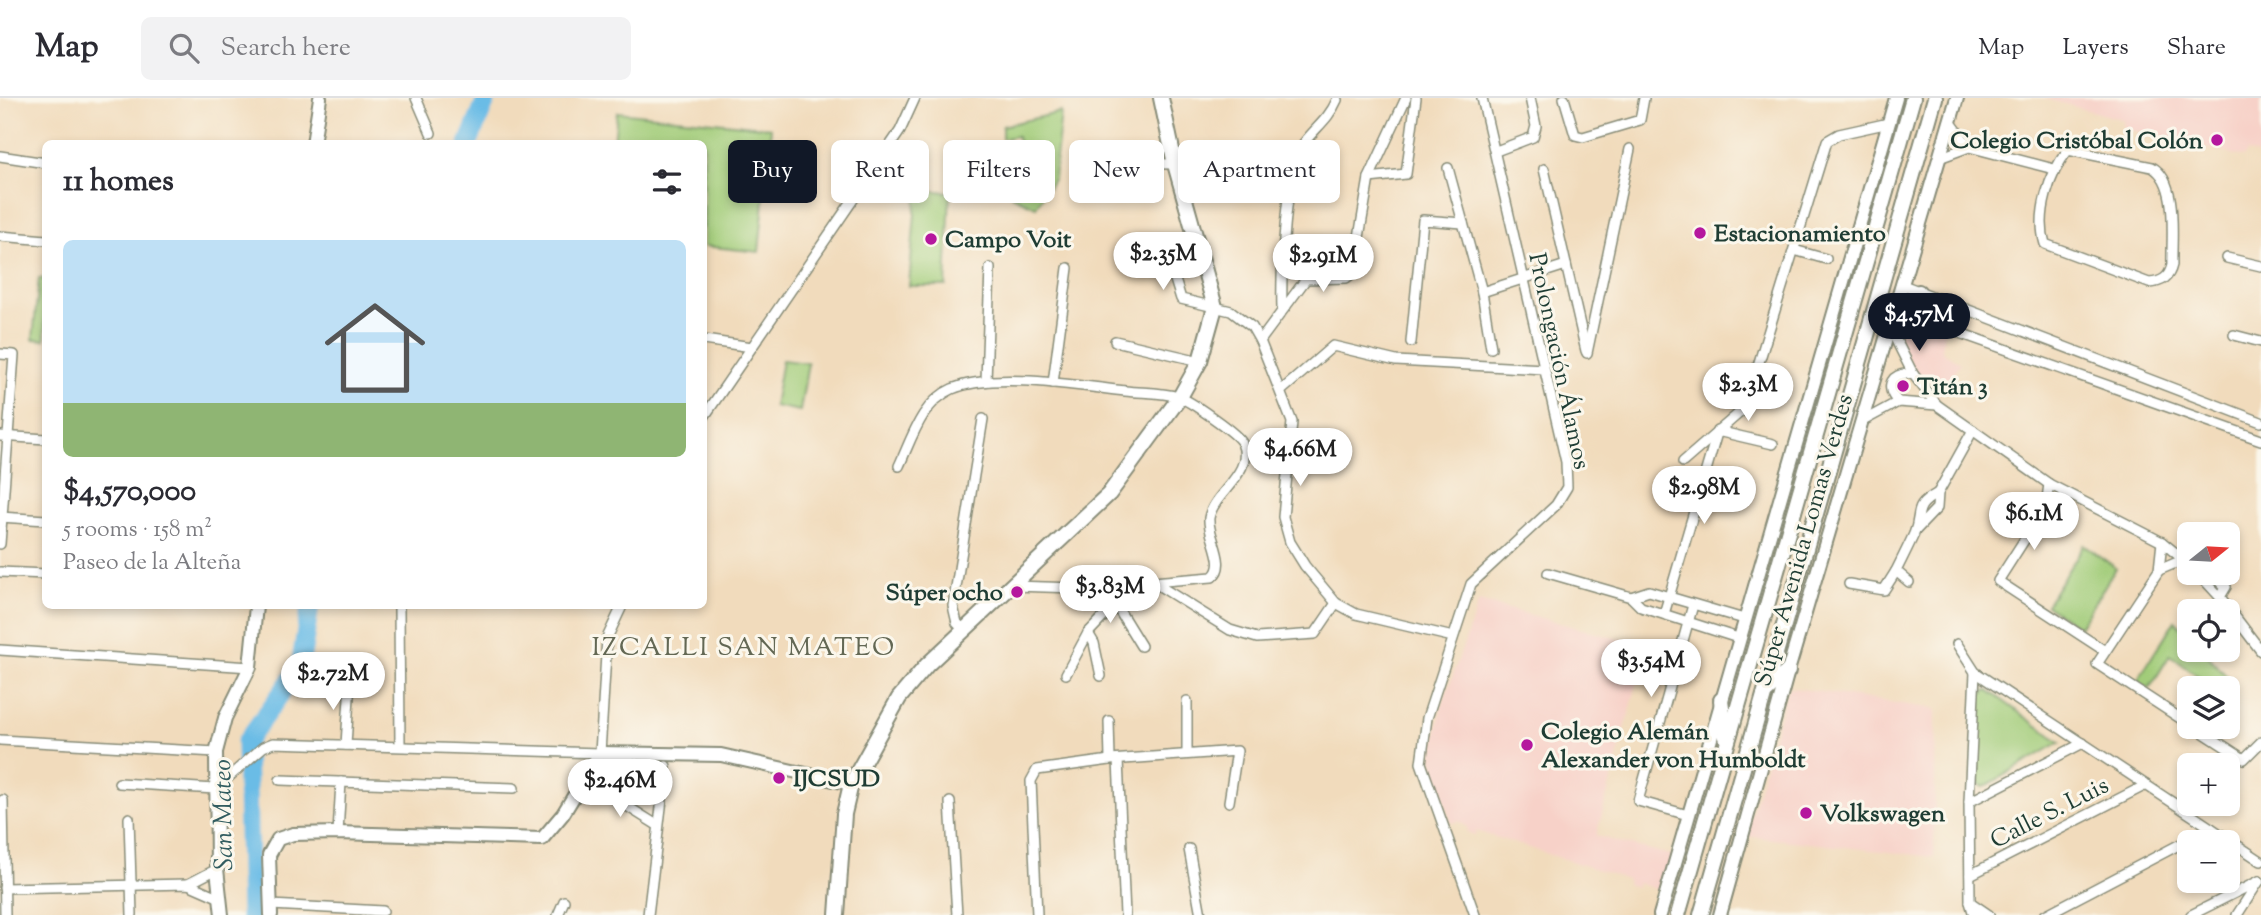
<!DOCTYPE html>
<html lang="en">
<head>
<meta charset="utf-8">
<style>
	:root { --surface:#fff; --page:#f2f2f3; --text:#2b2b33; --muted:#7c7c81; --line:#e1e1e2; --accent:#111827 }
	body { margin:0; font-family:"Sorts Mill Goudy",serif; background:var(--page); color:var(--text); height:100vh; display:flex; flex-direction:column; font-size:26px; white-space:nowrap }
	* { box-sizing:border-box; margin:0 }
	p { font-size:23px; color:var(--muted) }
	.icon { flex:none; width:38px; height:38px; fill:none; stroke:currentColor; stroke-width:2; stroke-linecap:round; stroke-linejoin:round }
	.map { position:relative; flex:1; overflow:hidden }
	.details { position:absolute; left:42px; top:42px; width:665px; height:469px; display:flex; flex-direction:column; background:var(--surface); border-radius:10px; box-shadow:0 4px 10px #0003 }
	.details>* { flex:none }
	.guide { position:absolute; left:728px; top:42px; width:665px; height:63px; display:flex; gap:14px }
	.needle { width:46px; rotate:72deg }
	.fabs { position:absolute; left:2177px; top:424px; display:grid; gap:14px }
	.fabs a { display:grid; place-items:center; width:63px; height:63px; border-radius:10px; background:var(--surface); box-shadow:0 4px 10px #0003; font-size:35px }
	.price { position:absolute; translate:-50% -60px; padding:0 16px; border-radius:24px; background:#fff; color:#222; font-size:23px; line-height:46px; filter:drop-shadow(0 2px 4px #0008) }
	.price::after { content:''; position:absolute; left:50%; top:42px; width:21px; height:16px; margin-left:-10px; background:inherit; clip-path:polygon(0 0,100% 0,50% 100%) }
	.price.on { background:var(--accent); color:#fff }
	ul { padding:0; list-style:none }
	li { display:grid; align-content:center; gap:14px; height:371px; padding:0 21px }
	li span { display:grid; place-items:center; height:217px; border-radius:10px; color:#555 }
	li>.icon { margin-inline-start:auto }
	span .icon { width:126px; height:126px; fill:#fffc; stroke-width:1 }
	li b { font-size:30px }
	h2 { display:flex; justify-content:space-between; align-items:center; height:84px; padding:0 21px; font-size:30px }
	.pill { padding:0 24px; border-radius:10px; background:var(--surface); box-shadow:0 4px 10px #0003; font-size:24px; line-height:63px }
	.pill.on { background:var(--accent); color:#fff }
	header { display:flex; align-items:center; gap:42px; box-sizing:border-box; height:98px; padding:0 35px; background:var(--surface); border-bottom:2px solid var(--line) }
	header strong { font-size:33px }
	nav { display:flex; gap:38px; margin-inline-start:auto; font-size:24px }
	.search { width:490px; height:63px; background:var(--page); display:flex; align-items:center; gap:18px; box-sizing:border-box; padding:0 24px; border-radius:10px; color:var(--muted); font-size:26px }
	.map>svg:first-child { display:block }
	.built { fill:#f7d1c8 }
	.green { fill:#a2cc79; stroke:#608456; stroke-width:2 }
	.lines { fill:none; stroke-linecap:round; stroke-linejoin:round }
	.river { stroke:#6bbce6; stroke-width:19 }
	.street-casing { stroke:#888c78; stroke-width:12 }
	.secondary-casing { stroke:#888c78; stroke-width:16 }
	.primary-casing { stroke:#888c78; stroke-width:18 }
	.street { stroke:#fff; stroke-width:9 }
	.secondary { stroke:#fff; stroke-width:12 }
	.primary { stroke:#fff; stroke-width:14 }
	.poi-dot { fill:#b5179e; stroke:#fbf7ec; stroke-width:2.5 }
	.labels { text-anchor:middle; stroke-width:6; stroke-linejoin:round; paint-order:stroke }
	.poi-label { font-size:24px; font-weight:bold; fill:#1f3d34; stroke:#fbf7ec; text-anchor:start }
	.street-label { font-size:24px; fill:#1f3d34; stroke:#fbf7ec }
	.neighbourhood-label { font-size:26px; letter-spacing:2px; fill:#636854; stroke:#fbf7ec }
	.water-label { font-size:26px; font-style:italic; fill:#325d60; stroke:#fbf7ec }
</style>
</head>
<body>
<header>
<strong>Map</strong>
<div class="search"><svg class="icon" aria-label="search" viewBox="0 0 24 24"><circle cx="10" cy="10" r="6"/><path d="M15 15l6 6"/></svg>Search here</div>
<nav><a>Map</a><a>Layers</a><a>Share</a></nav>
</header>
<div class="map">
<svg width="2261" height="817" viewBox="0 0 2261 817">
	<rect width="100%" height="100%" fill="#fbf7ec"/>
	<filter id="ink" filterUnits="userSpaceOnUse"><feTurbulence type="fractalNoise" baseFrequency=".0143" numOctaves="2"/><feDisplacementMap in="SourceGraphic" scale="14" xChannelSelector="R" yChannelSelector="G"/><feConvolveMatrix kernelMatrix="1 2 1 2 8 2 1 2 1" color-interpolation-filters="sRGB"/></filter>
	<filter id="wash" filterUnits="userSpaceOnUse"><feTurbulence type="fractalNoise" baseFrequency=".00686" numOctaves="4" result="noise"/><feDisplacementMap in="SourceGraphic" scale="28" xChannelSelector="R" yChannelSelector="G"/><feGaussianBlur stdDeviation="1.57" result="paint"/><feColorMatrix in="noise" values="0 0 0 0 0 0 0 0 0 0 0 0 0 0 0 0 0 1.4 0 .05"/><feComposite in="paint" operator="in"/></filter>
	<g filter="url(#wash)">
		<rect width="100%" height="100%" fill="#f1dbbc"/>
		<g class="built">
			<path d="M2042,0H2261V58L2247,54L2244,59L2122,30L2124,22Z"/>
			<path d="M1896,213L1944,231L1942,253L1960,265L1936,302L1921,283L1891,230Z"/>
			<path d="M1479,503L1647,549L1596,738L1674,758L1663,794L1638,785L1636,789L1626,786L1627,781L1476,733L1475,737L1467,734V729L1459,723L1451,725L1432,659L1441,611Z"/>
			<path d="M1788,589L1936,611L1934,759L1745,738Z"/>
		</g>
		<g class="green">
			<path d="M617,14L771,30L759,154L704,148V46L614,45Z"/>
			<path d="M1061,14L1054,80L1036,109L1012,98L1010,89L1013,87L1007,61L1020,56L1017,38L1002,41V28Z"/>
			<path d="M917,92L950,94L946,188H909Z"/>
			<path d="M39,180L45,181V242L33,241Z"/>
			<path d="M782,262L808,265L800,313L774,308Z"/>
			<path d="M2084,447L2116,470L2079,529L2046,507Z"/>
			<path d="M2175,522L2189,537V551H2202L2230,582L2226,590H2214L2170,557L2149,591L2137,583Z"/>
			<path d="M1988,592L2060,644L1984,689L1975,684L1979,601L1981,595Z"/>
		</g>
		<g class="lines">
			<g class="river">
				<path d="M468,46L487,0"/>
				<path d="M250,817L246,644L300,569L310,508"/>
			</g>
		</g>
	</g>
	<g filter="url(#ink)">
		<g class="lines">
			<g class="street-casing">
				<g id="street">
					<path d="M416,0L431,35"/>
					<path d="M1564,0L1575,37L1583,39L1640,22L1644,0"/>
					<path d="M1950,23L1969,49"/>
					<path d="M2068,52L2152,69C2179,84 2171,140 2172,167C2169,180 2162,184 2149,185L2045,146C2036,116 2049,76 2068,52Z"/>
					<path d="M1496,53L1533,39L1536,28L1530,0"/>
					<path d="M0,58L46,65"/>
					<path d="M1939,60L1969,49L2054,71"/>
					<path d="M1083,65L1175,66"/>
					<path d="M1448,70L1482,194L1491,250"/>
					<path d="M1544,71L1586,253"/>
					<path d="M1369,80L1406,76L1416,0"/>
					<path d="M0,138L46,142"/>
					<path d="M1163,143L1181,201L1231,213L1252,229L1260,243L1292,324L1283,419L1290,444L1305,468L1336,505L1356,516L1453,539"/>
					<path d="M1794,152L1826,161"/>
					<path d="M2227,160L2261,168"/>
					<path d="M1903,187L2261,324"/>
					<path d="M1482,194L1566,167"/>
					<path d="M1282,211C1281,177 1285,76 1301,49C1313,31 1328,23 1337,2"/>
					<path d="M1895,212L2261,342"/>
					<path d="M1890,230L1913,276L1937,307L2049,386L2162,444L2189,466"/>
					<path d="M2234,237L2261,244"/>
					<path d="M704,242L752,249"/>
					<path d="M1115,243L1200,263"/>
					<path d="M1260,243L1306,181L1346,180L1353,175L1369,80L1406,0"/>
					<path d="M1411,244L1423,122L1463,125"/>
					<path d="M1587,255L1630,51"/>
					<path d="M0,256L14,257L0,446"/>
					<path d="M986,283L990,170"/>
					<path d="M1053,285L1068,170"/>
					<path d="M1282,292L1333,248L1396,263L1544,271"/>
					<path d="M1898,304C1883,288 1892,274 1913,276"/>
					<path d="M704,319L900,33L915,0"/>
					<path d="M1861,324L1898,304L1937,307"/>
					<path d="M1717,333L1773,346"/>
					<path d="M0,338L46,341"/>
					<path d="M1683,364L1745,310L1827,43L1839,36L1889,25"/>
					<path d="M899,368C912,340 922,304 952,291C993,273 1080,288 1125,293C1142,295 1162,294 1178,299C1188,301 1238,336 1242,345C1255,375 1213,395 1209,420C1207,438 1229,467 1212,479L1153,484"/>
					<path d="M2049,386L2046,408L1998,483L2105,553"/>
					<path d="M2046,408L2069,398"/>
					<path d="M0,419L46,422"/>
					<path d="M1916,432L1937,410L1938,395L1973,332"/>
					<path d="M2162,444L2159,472L2097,566L2189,626"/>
					<path d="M2159,472L2185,461"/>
					<path d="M0,474L46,476"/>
					<path d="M2197,474L2220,499L2261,553"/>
					<path d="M1548,475L1631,499L1641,509L1738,540"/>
					<path d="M2204,482L2212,476L2226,489L2220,499"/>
					<path d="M1909,484L1896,473C1902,461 1908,449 1914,436C1923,415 1911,410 1938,395"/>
					<path d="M1849,486L1884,492L1896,473"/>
					<path d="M1014,488L1106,491L1153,484L1230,532L1257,540L1315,536L1336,505"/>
					<path d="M1106,491L1141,548"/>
					<path d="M1631,499L1649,493L1744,521"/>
					<path d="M399,508L400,648"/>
					<path d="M1664,516L1717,335"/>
					<path d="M965,533L957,525L953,508L983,321"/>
					<path d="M1088,535L1094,545L1101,578"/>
					<path d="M1957,546L1975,574L2261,763"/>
					<path d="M0,552L250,569"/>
					<path d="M1975,574L1969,704L1970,804L1973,814L1977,817"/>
					<path d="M1066,576L1088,535L1115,507"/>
					<path d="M1187,603V655"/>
					<path d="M1109,623L1110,662"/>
					<path d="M2193,628L2244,661L2261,644"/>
					<path d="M0,642L216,654"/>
					<path d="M346,647L350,584"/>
					<path d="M1118,662L1125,817"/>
					<path d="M280,682L514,690"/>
					<path d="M119,685L215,691L263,649L273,645L600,655L607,540L622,508"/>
					<path d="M598,690L657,727"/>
					<path d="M3,702L5,817"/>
					<path d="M950,704L957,817"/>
					<path d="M1969,704L2083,645"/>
					<path d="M1688,717L1638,703L1693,507"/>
					<path d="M129,720L132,817"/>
					<path d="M338,735L341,684"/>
					<path d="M1189,751L1201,817"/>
					<path d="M1970,777L2146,687"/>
					<path d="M188,786L217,771"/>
					<path d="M4,790L188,786L220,800"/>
					<path d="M1970,804L1989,817"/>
					<path d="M271,807L383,813"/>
					<path d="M558,817L564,803"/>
					<path d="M648,817L666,668"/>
					<path d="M1037,817L1031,683L1037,672L1110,662L1237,653L1229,704"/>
					<path d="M1475,817L1421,665L1427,620L1471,486L1556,407L1567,389L1566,364L1482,0"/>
					<path d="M2045,817L2211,730"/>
					<path d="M2191,817L2259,783"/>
					<path d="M2237,817L2259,783"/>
				</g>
			</g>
			<g class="secondary-casing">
				<g id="secondary">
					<path d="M313,46L320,0"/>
					<path d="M1911,218L1919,193"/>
					<path d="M222,817L217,771L216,654L225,620L250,569L256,508"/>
					<path d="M271,817L269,757L278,741L293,736L338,735L542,741L563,716L600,655L721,657L851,686"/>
					<path d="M1660,817L1896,0"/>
					<path d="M1720,817L1788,573L1957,0"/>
				</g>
			</g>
			<g class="primary-casing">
				<g id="primary">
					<path d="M1767,593L1788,573"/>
					<path d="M1721,602L1726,639"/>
					<path d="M837,817L844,716L851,686L899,600L927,567L1109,396L1180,299L1200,263L1215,209L1175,66L1161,0"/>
					<path d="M1678,817L1913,0"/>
					<path d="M1701,817L1935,0"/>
				</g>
			</g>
			<use href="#street" class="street"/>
			<use href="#secondary" class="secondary"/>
			<use href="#primary" class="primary"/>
		</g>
	</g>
	<g class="poi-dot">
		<circle cx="2217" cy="42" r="7"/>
		<circle cx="1700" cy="135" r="7"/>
		<circle cx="931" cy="141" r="7"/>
		<circle cx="1903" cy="288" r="7"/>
		<circle cx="1017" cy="494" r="7"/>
		<circle cx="1527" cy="647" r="7"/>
		<circle cx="779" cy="680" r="7"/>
		<circle cx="1806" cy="715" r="7"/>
	</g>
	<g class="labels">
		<g class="poi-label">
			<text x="2203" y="50" text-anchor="end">Colegio Cristóbal Colón</text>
			<text x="1714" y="143">Estacionamiento</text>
			<text x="945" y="149">Campo Voit</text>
			<text x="1917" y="296">Titán 3</text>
			<text x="1003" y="502" text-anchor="end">Súper ocho</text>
			<text x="1541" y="641">Colegio Alemán<tspan x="1541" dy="28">Alexander von Humboldt</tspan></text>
			<text x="793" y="688">IJCSUD</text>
			<text x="1820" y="723">Volkswagen</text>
		</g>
		<g class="street-label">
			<text transform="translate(1560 263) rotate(78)" y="8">Prolongación Álamos</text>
			<text transform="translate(1803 442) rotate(-74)" y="8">Súper Avenida Lomas Verdes</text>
			<text transform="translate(2049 714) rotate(-27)" y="8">Calle S. Luis</text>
		</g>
		<g class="neighbourhood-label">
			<text x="744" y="557">IZCALLI SAN MATEO</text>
		</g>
		<g class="water-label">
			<text transform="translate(222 717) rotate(-91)" y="9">San Mateo</text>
		</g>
	</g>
</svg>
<div class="fabs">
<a><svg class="needle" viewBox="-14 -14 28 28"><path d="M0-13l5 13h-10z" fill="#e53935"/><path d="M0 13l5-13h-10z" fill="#7c7c81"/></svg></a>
<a><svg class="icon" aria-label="locate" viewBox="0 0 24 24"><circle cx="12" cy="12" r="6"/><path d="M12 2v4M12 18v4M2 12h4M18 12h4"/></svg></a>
<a><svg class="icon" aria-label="layers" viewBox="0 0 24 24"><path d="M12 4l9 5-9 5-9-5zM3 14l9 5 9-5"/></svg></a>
<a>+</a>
<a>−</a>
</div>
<b class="price" style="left:1163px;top:194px">$2.35M</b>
<b class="price" style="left:1323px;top:196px">$2.91M</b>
<b class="price on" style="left:1919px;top:255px">$4.57M</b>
<b class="price" style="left:1748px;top:325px">$2.3M</b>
<b class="price" style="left:1300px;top:390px">$4.66M</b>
<b class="price" style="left:1704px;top:428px">$2.98M</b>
<b class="price" style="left:2034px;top:454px">$6.1M</b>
<b class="price" style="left:1110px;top:527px">$3.83M</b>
<b class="price" style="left:1651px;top:601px">$3.54M</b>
<b class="price" style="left:333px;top:614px">$2.72M</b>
<b class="price" style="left:620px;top:721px">$2.46M</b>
<div class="guide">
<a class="pill on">Buy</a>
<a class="pill">Rent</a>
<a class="pill">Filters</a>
<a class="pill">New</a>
<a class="pill">Apartment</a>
</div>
<section class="details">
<h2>11 homes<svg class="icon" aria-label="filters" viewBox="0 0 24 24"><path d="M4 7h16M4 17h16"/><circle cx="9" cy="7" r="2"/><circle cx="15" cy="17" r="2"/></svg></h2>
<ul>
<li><span style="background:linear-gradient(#bfe0f5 75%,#8fb573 0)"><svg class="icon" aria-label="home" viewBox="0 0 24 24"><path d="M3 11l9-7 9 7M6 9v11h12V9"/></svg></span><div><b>$4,570,000</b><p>5 rooms · 158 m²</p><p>Paseo de la Alteña</p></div></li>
</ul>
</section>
</div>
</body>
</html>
